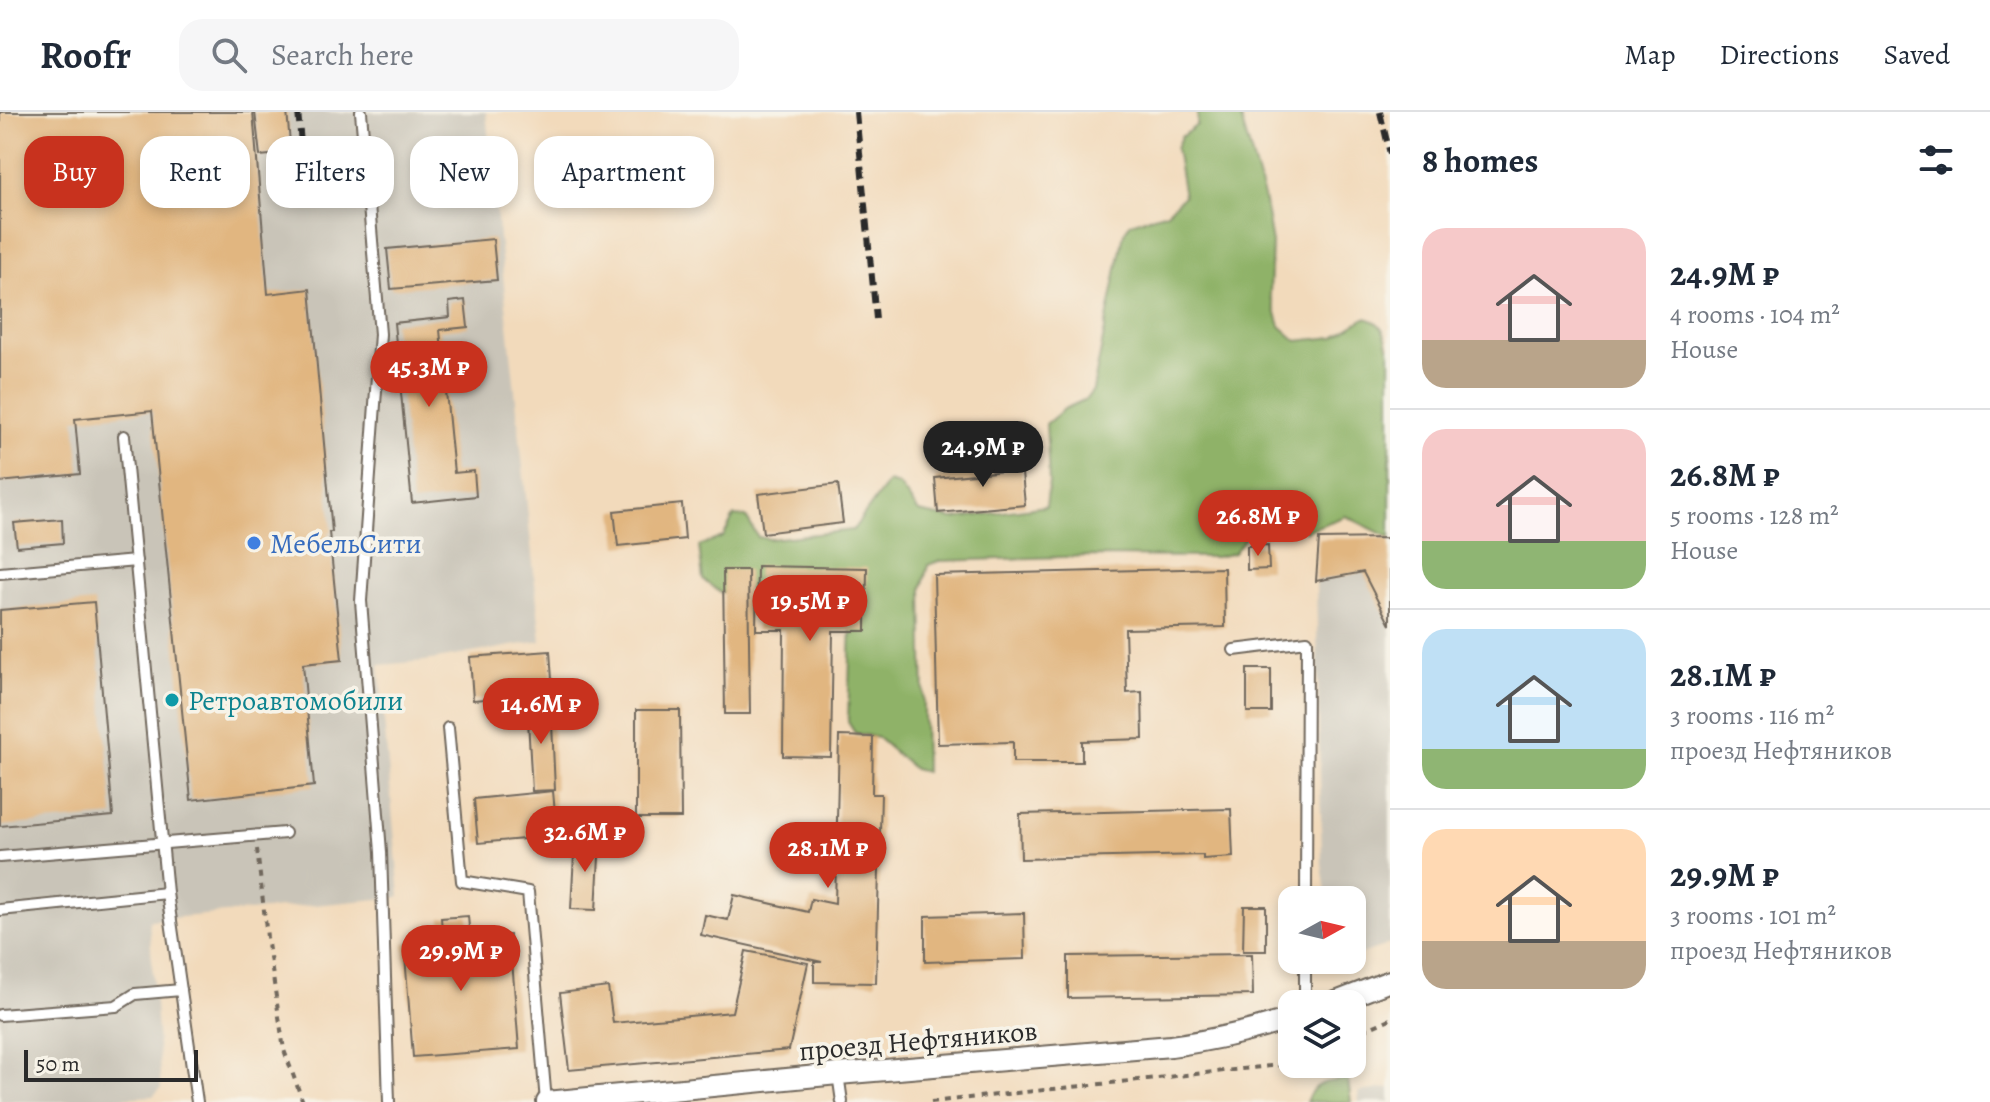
<!DOCTYPE html>
<html lang="en">
<head>
<meta charset="utf-8">
<style>
	:root { --surface:#fff; --page:#f6f6f7; --text:#1f2937; --muted:#747a83; --line:#e0e1e3; --accent:#c8321e }
	body { margin:0; font-family:Alegreya,serif; background:var(--page); color:var(--text); height:100vh; display:flex; flex-direction:column; font-size:30px; white-space:nowrap }
	* { box-sizing:border-box; margin:0 }
	p { font-size:26px; color:var(--muted) }
	.icon { flex:none; width:44px; height:44px; fill:none; stroke:currentColor; stroke-width:2; stroke-linecap:round; stroke-linejoin:round }
	.map { position:relative; flex:1; overflow:hidden }
	.panel { display:flex; flex-direction:column; background:var(--surface); width:600px }
	.panel>* { flex:none }
	.banner { position:absolute; left:24px; top:24px; width:760px; height:72px; display:flex; gap:16px }
	.needle { width:52px; rotate:82deg }
	.buttons { position:absolute; left:1278px; top:774px; display:grid; gap:16px }
	.buttons a { display:grid; place-items:center; width:88px; height:88px; border-radius:16px; background:var(--surface); box-shadow:0 4px 12px #0003; font-size:40px }
	.scale { position:absolute; left:24px; bottom:20px; width:174px; box-sizing:border-box; padding-left:8px; border:4px solid #2b2b2b; border-top:0; font-size:22px; line-height:28px; white-space:nowrap; color:#2b2b2b; -webkit-text-stroke:6px #f7f3e8; paint-order:stroke }
	.price { position:absolute; translate:-50% -68px; padding:0 18px; border-radius:28px; background:var(--accent); color:#fff; font-size:26px; line-height:52px; filter:drop-shadow(0 2px 4px #0008) }
	.price::after { content:''; position:absolute; left:50%; top:48px; width:24px; height:18px; margin-left:-12px; background:inherit; clip-path:polygon(0 0,100% 0,50% 100%) }
	.price.active { background:#222; color:#fff }
	ul { padding:0; list-style:none }
	li { display:flex; align-items:center; gap:24px; height:200px; padding:0 32px }
	li+li { border-top:2px solid var(--line) }
	li span { display:grid; place-items:center; flex:none; width:224px; height:160px; border-radius:24px; color:#555 }
	li>.icon { margin-inline-start:auto }
	span .icon { width:96px; height:96px; fill:#fffc; stroke-width:1 }
	li b { font-size:34px }
	h2 { display:flex; justify-content:space-between; align-items:center; height:96px; padding:0 32px; font-size:34px }
	.chip { padding:0 28px; border-radius:24px; background:var(--surface); box-shadow:0 4px 12px #0003; font-size:28px; line-height:72px }
	.chip.active { background:var(--accent); color:#fff }
	header { display:flex; align-items:center; gap:48px; box-sizing:border-box; height:112px; padding:0 40px; background:var(--surface); border-bottom:2px solid var(--line) }
	header strong { font-size:38px }
	nav { display:flex; gap:44px; margin-inline-start:auto; font-size:28px }
	.search { width:560px; height:72px; background:var(--page); display:flex; align-items:center; gap:20px; box-sizing:border-box; padding:0 28px; border-radius:24px; color:var(--muted); font-size:30px }
	main { display:flex; flex:1; min-height:0 }
	.map>svg:first-child { display:block }
	.industrial { fill:#c9c4b8 }
	.forest { fill:#8fb267; stroke:#5d6e49; stroke-width:2 }
	.building { fill:#e1b680 }
	.lines { fill:none; stroke-linecap:round; stroke-linejoin:round }
	.service-casing { stroke:#71685d; stroke-width:14 }
	.minor-casing { stroke:#71685d; stroke-width:24 }
	.path { stroke:#71685d; stroke-width:4; stroke-dasharray:6 6; stroke-linecap:butt }
	.service { stroke:#fff; stroke-width:10 }
	.minor { stroke:#fff; stroke-width:20 }
	.rail { stroke:#2b2b2b; stroke-width:6; stroke-dasharray:12 6; stroke-linecap:butt }
	.shop-dot { fill:#3f7fe0; stroke:#f7f3e8; stroke-width:3 }
	.culture-dot { fill:#0f9aa8; stroke:#f7f3e8; stroke-width:3 }
	.labels { text-anchor:middle; stroke-width:7; stroke-linejoin:round; paint-order:stroke }
	.shop-label { font-size:28px; fill:#366cbe; stroke:#f7f3e8; text-anchor:start }
	.culture-label { font-size:28px; fill:#0d838f; stroke:#f7f3e8; text-anchor:start }
	.street-label { font-size:28px; fill:#2b2b2b; stroke:#f7f3e8 }
</style>
</head>
<body>
<header>
<strong>Roofr</strong>
<div class="search"><svg class="icon" aria-label="search" viewBox="0 0 24 24"><circle cx="10" cy="10" r="6"/><path d="M15 15l6 6"/></svg>Search here</div>
<nav><a>Map</a><a>Directions</a><a>Saved</a></nav>
</header>
<main>
<div class="map">
<svg width="1390" height="990" viewBox="0 0 1390 990">
	<rect width="100%" height="100%" fill="#f7f3e8"/>
	<filter id="ink" filterUnits="userSpaceOnUse"><feTurbulence type="fractalNoise" baseFrequency=".0125" numOctaves="2"/><feDisplacementMap in="SourceGraphic" scale="16" xChannelSelector="R" yChannelSelector="G"/><feConvolveMatrix kernelMatrix="1 2 1 2 8 2 1 2 1" color-interpolation-filters="sRGB"/></filter>
	<filter id="wash" filterUnits="userSpaceOnUse"><feTurbulence type="fractalNoise" baseFrequency=".006" numOctaves="4" result="noise"/><feDisplacementMap in="SourceGraphic" scale="32" xChannelSelector="R" yChannelSelector="G"/><feGaussianBlur stdDeviation="1.8" result="paint"/><feColorMatrix in="noise" values="0 0 0 0 0 0 0 0 0 0 0 0 0 0 0 0 0 1.4 0 .05"/><feComposite in="paint" operator="in"/></filter>
	<g filter="url(#wash)">
		<rect width="100%" height="100%" fill="#f2dabb"/>
		<g class="industrial">
			<path d="M0,0H486L541,529L425,549L379,553L400,785L149,808L161,976L153,984L58,990H0Z"/>
			<path d="M1319,427H1387L1390,432V832L1352,845V788H1327L1322,752L1316,469Z"/>
			<path d="M1390,976V990H1359L1358,980Z"/>
		</g>
		<g class="forest">
			<path d="M1198,0H1239L1264,85L1272,131L1270,182L1280,214L1297,229L1334,225L1365,206C1385,210 1385,224 1390,241V426L1346,404L1305,419L1292,397L1276,396L1255,412L1234,441L1216,445L1092,444L939,449L928,453L922,476L925,660L914,657L878,626L855,621L848,610L851,512L789,462L744,479L721,481L703,468L699,434L723,425L734,404L746,405L758,425L770,427L853,418L888,370L899,373L919,400L953,407L1046,394L1049,370L1046,312L1064,297L1086,287L1093,278L1124,121L1130,111L1167,100L1184,84L1176,36L1181,25L1197,13Z"/>
			<path d="M1348,968L1351,990H1306C1313,969 1329,969 1348,968Z"/>
		</g>
		<g id="blocks">
			<g class="building">
				<path d="M0,0H253L268,182L310,177L332,420H329L342,548L303,552L314,674L191,688L152,299L75,307L80,362L0,370Z"/>
				<path d="M255,0H287L291,41L260,44Z"/>
				<path d="M493,127L497,168L391,177L387,137Z"/>
				<path d="M465,188L468,215L440,218L454,361L474,359L476,384L412,391L394,211L450,205L449,190Z"/>
				<path d="M1020,340L1025,393L938,401L935,366L1004,359L1002,342Z"/>
				<path d="M838,372L843,411L763,421L758,382Z"/>
				<path d="M682,392L685,427L618,434L614,399Z"/>
				<path d="M62,407L63,431L17,435L14,411Z"/>
				<path d="M1389,426L1390,429V513L1363,460L1316,469L1319,427Z"/>
				<path d="M1268,433L1269,457L1247,458V434Z"/>
				<path d="M757,454L867,456L866,519H833L831,645L783,644L784,518H756Z"/>
				<path d="M1224,456L1225,515L1125,517L1127,581L1142,580L1143,627L1082,629V650H1013V630L938,632L934,463Z"/>
				<path d="M723,458H748L750,602H725Z"/>
				<path d="M94,490L113,704L0,714V498Z"/>
				<path d="M550,539L553,582L473,588L470,545Z"/>
				<rect x="1247" y="557" width="24" height="43"/>
				<path d="M551,589L555,678L532,679L527,590Z"/>
				<path d="M636,598H680L681,706H636Z"/>
				<path d="M839,624L873,625L872,682H881L876,871L814,870V850H822L701,823L705,803L728,808L734,783L808,800L811,787L835,792Z"/>
				<path d="M553,679L557,724L478,731L474,687Z"/>
				<path d="M1231,697L1233,745L1203,747V743L1021,747L1020,702Z"/>
				<path d="M575,725L600,727L596,798L571,797Z"/>
				<path d="M1244,794H1266V839H1243Z"/>
				<path d="M1024,801L1025,847L925,850V804Z"/>
				<path d="M468,804L470,826L510,823L519,937L413,945L404,831L443,828L441,806Z"/>
				<path d="M746,839L808,851L789,938L569,958L560,881L608,875L613,911L732,900Z"/>
				<path d="M1252,842L1253,883L1068,886V844Z"/>
			</g>
		</g>
	</g>
	<g filter="url(#ink)">
		<use href="#blocks" fill-opacity="0" stroke="#71685d" stroke-width="2"/>
		<g class="lines">
			<g class="service-casing">
				<g id="service">
					<path d="M361,0L380,222L361,489L381,740L389,990"/>
					<path d="M124,324L167,781L197,990"/>
					<path d="M0,461L136,449"/>
					<path d="M1234,538L1307,529L1306,788"/>
					<path d="M448,616L462,769L528,780L546,990"/>
					<path d="M0,745L285,721"/>
					<path d="M0,798L167,781"/>
					<path d="M1305,892V848"/>
					<path d="M0,903L116,894L135,882L181,878"/>
					<path d="M838,962L842,990"/>
				</g>
			</g>
			<g class="minor-casing">
				<g id="minor">
					<path d="M1331,892L1390,869"/>
					<path d="M547,990L838,962L1171,934C1212,928 1252,920 1292,906"/>
				</g>
			</g>
			<g class="path">
				<path d="M257,737L267,825L284,938L303,990"/>
				<path d="M1352,924L1390,907"/>
				<path d="M931,990L1280,953L1292,948"/>
			</g>
			<use href="#service" class="service"/>
			<use href="#minor" class="minor"/>
			<g class="rail">
				<path d="M298,0L303,52"/>
				<path d="M856,0L876,207"/>
				<path d="M1380,0L1390,42"/>
			</g>
		</g>
	</g>
	<circle class="shop-dot" cx="254" cy="431" r="8"/>
	<circle class="culture-dot" cx="172" cy="588" r="8"/>
	<g class="labels">
		<g class="shop-label">
			<text x="270" y="441">МебельСити</text>
		</g>
		<g class="culture-label">
			<text x="188" y="598">Ретроавтомобили</text>
		</g>
		<g class="street-label">
			<text transform="translate(918 928) rotate(-5)" y="10">проезд Нефтяников</text>
		</g>
	</g>
</svg>
<div class="buttons">
<a><svg class="needle" viewBox="-14 -14 28 28"><path d="M0-13l5 13h-10z" fill="#e53935"/><path d="M0 13l5-13h-10z" fill="#747a83"/></svg></a>
<a><svg class="icon" aria-label="layers" viewBox="0 0 24 24"><path d="M12 4l9 5-9 5-9-5zM3 14l9 5 9-5"/></svg></a>
</div>
<div class="scale">50 m</div>
<b class="price" style="left:429px;top:297px">45.3M ₽</b>
<b class="price active" style="left:983px;top:377px">24.9M ₽</b>
<b class="price" style="left:1258px;top:446px">26.8M ₽</b>
<b class="price" style="left:810px;top:531px">19.5M ₽</b>
<b class="price" style="left:541px;top:634px">14.6M ₽</b>
<b class="price" style="left:585px;top:762px">32.6M ₽</b>
<b class="price" style="left:828px;top:778px">28.1M ₽</b>
<b class="price" style="left:461px;top:881px">29.9M ₽</b>
<div class="banner">
<a class="chip active">Buy</a>
<a class="chip">Rent</a>
<a class="chip">Filters</a>
<a class="chip">New</a>
<a class="chip">Apartment</a>
</div>
</div>
<section class="panel">
<h2>8 homes<svg class="icon" aria-label="filters" viewBox="0 0 24 24"><path d="M4 7h16M4 17h16"/><circle cx="9" cy="7" r="2"/><circle cx="15" cy="17" r="2"/></svg></h2>
<ul>
<li><span style="background:linear-gradient(#f6c9c9 70%,#b9a48a 0)"><svg class="icon" aria-label="home" viewBox="0 0 24 24"><path d="M3 11l9-7 9 7M6 9v11h12V9"/></svg></span><div><b>24.9M ₽</b><p>4 rooms · 104 m²</p><p>House</p></div></li>
<li><span style="background:linear-gradient(#f6c9c9 70%,#8fb573 0)"><svg class="icon" aria-label="home" viewBox="0 0 24 24"><path d="M3 11l9-7 9 7M6 9v11h12V9"/></svg></span><div><b>26.8M ₽</b><p>5 rooms · 128 m²</p><p>House</p></div></li>
<li><span style="background:linear-gradient(#bfe0f5 75%,#8fb573 0)"><svg class="icon" aria-label="home" viewBox="0 0 24 24"><path d="M3 11l9-7 9 7M6 9v11h12V9"/></svg></span><div><b>28.1M ₽</b><p>3 rooms · 116 m²</p><p>проезд Нефтяников</p></div></li>
<li><span style="background:linear-gradient(#ffd9b3 70%,#b9a48a 0)"><svg class="icon" aria-label="home" viewBox="0 0 24 24"><path d="M3 11l9-7 9 7M6 9v11h12V9"/></svg></span><div><b>29.9M ₽</b><p>3 rooms · 101 m²</p><p>проезд Нефтяников</p></div></li>
</ul>
</section>
</main>
</body>
</html>
